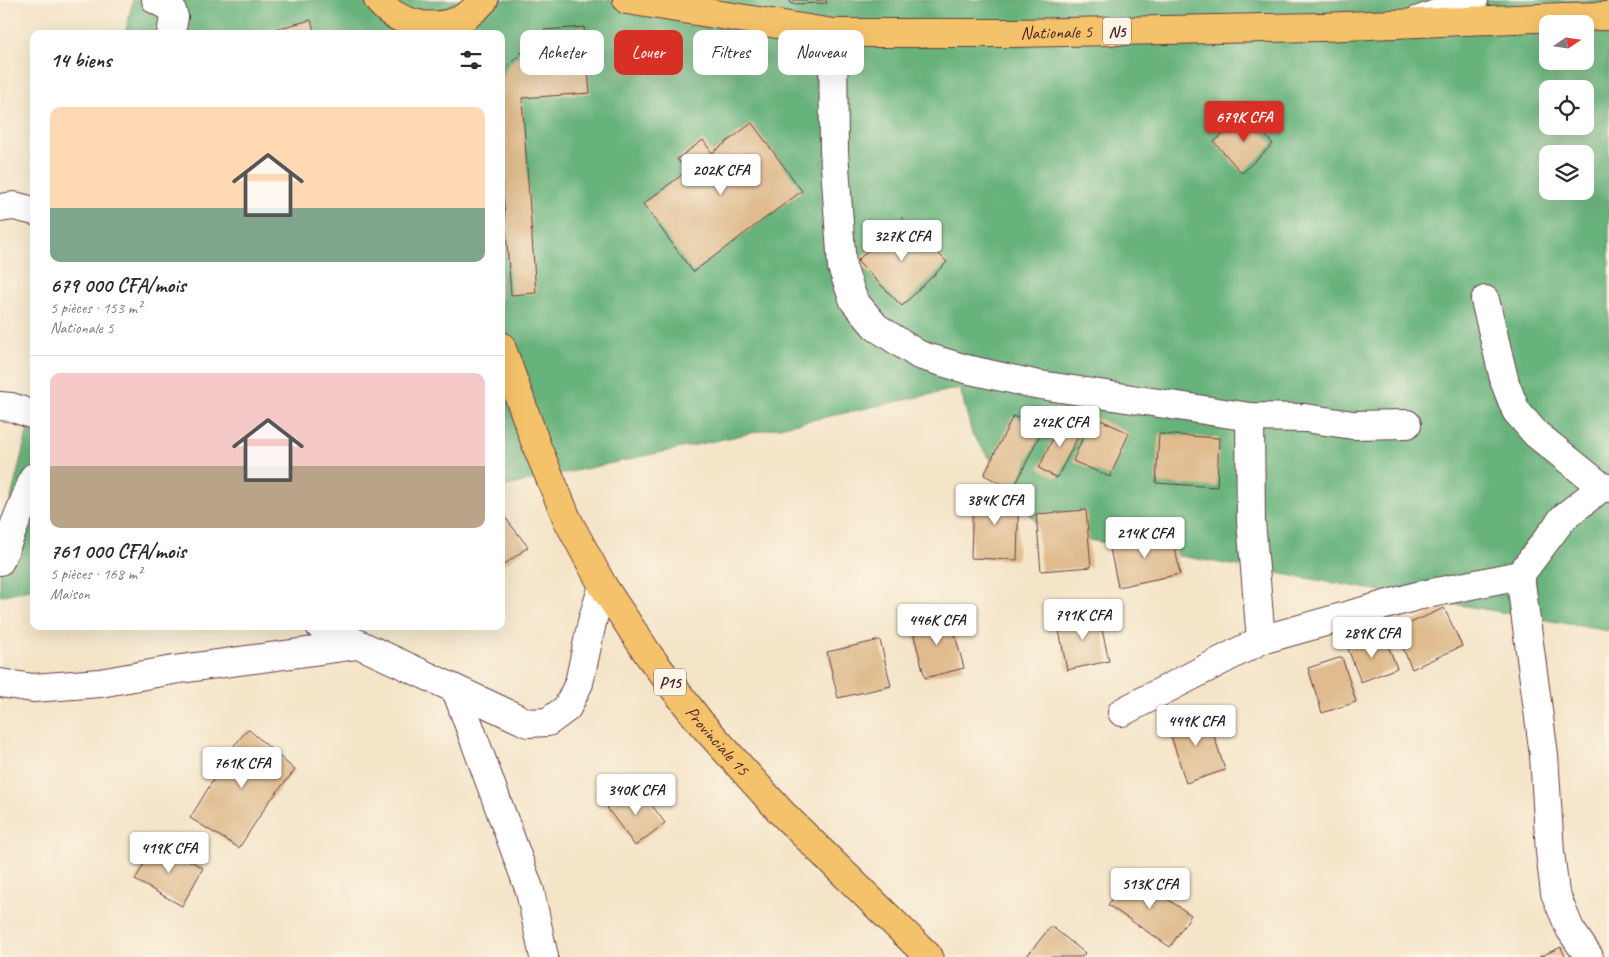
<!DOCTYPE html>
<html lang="fr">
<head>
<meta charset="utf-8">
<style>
	:root { --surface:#fff; --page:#f7f7f7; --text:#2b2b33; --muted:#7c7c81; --line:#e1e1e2; --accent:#d93025 }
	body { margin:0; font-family:Caveat,sans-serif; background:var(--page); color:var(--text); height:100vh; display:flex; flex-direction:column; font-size:19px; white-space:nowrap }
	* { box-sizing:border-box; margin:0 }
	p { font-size:16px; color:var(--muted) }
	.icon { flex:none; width:28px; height:28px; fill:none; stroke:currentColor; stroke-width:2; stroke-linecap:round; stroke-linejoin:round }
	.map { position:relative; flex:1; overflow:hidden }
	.details { position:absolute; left:30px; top:30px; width:475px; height:600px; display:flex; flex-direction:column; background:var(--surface); border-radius:10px; box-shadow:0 5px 20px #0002 }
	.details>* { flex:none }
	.hud { position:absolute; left:520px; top:30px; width:475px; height:45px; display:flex; gap:10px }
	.needle { width:32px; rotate:77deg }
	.buttons { position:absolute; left:1539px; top:15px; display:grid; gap:10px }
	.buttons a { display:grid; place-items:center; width:55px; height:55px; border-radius:10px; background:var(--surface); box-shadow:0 5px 20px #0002; font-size:25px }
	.price { position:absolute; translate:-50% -42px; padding:0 11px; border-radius:5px; background:#fff; color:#222; font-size:16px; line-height:32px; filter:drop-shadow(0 1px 2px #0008) }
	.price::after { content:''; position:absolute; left:50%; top:30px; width:15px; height:11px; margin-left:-8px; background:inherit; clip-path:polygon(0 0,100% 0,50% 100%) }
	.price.on { background:var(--accent); color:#fff }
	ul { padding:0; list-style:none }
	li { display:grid; align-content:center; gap:10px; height:265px; padding:0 20px }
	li+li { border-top:1px solid var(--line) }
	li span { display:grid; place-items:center; height:155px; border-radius:10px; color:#555 }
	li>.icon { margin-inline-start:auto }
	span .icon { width:90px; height:90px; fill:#fffc; stroke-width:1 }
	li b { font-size:21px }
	h2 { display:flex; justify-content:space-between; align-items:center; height:60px; padding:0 20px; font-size:21px }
	.tag { padding:0 18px; border-radius:10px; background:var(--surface); box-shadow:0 5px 20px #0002; font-size:18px; line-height:45px }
	.tag.on { background:var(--accent); color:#fff }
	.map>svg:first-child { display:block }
	.forest { fill:#68b27b; stroke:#596853; fill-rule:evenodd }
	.building { fill:#dfbb8e }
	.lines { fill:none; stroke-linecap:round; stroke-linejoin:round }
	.minor-casing { stroke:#643d43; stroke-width:30 }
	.major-casing { stroke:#643d43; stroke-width:30 }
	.highway-casing { stroke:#643d43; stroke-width:30 }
	.minor { stroke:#fff; stroke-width:28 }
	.major { stroke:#f3c26a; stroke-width:28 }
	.highway { stroke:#f3c26a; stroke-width:28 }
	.labels { text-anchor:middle; stroke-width:4; stroke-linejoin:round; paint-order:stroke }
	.shield { fill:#fcf5e5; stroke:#7f5f63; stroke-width:1 }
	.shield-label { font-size:16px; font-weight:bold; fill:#4a1f2b }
	.street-label { font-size:18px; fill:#4a1f2b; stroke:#fcf5e5 }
</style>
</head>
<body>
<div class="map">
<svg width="1609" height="957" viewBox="0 0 1609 957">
	<rect width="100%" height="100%" fill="#fcf5e5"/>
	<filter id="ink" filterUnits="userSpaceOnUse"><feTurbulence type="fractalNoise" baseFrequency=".02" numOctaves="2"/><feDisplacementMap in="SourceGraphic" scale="10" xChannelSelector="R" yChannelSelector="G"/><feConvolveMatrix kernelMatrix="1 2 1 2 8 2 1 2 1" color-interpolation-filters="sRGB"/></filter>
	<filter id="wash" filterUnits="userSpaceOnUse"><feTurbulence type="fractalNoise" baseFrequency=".0096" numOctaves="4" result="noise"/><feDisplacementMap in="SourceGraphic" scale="20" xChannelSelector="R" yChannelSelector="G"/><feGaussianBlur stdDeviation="1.12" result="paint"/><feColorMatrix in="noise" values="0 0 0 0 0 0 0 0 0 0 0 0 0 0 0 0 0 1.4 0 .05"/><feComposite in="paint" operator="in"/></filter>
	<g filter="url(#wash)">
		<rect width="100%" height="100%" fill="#f4e5c9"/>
		<g class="forest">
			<path d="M133,0H1609V631L1043,532L972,434L960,388L501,487V34H125ZM1548,24H1585V61H1548ZM1548,89H1585V126H1548ZM1548,154H1585V191H1548Z"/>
			<path d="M34,405V588L0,596V542Z"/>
		</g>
		<g id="blocks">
			<g class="building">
				<path d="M790,0H826L827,3L791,4Z"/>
				<path d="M311,20L315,34H260V33Z"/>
				<path d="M584,27L590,93L522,98L536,293L511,295L501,165V83L507,67L544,30Z"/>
				<path d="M1246,113L1273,144L1242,173L1214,142Z"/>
				<path d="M752,123L802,191L693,272L643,204L687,171L677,159L703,140L712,153Z"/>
				<path d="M902,217L947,262L902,306L857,261Z"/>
				<path d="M1013,416L1042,430L1013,490L984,475Z"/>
				<path d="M1092,416L1129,433L1110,477L1073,461Z"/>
				<path d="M1062,419L1082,429L1057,478L1039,468Z"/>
				<path d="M1159,434L1219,438L1217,487L1156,483Z"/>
				<path d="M973,491L1019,493L1017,560L971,558Z"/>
				<path d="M1086,510L1091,567L1041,571L1036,514Z"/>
				<path d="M501,512L528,547L501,567Z"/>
				<path d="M1172,531L1180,574L1118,587L1109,544Z"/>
				<path d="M1444,608L1462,646L1412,669L1395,630Z"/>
				<path d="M1098,612L1109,661L1067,670L1057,620Z"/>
				<path d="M949,613L964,668L925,678L911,624Z"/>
				<path d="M1384,636L1397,668L1361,682L1348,649Z"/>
				<path d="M880,640L891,686L838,698L827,652Z"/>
				<path d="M1342,657L1356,702L1322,713L1308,668Z"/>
				<path d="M1206,711L1225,770L1186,783L1167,723Z"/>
				<path d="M248,729L295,770L268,803L239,848L190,818L220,769L217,766Z"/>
				<path d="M637,785L665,823L635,846L607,808Z"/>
				<path d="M156,842L203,868L182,906L135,880Z"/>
				<path d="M1129,873L1191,915L1170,947L1108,905Z"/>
				<path d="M1051,926L1085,953L1082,957H1026Z"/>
				<path d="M1561,947L1565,957H1539Z"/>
			</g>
		</g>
	</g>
	<g filter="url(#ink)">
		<use href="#blocks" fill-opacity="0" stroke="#643d43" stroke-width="1"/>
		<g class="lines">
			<g class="minor-casing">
				<g id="minor">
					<path d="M156,0L171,8L174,17L171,34"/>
					<path d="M1417,21L1474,0"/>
					<path d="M833,33L834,151L842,267L854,301L876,327L919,355L966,369L1034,384L1250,417L1305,418L1353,425L1407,424"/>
					<path d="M0,208L14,206L34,211"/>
					<path d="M1485,300L1505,383L1516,411L1536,434L1602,487L1609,488"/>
					<path d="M0,406L11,407L34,415"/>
					<path d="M1250,417L1251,521L1261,640"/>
					<path d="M0,561L34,477"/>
					<path d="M1520,575L1563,518L1602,487"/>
					<path d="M320,626L528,723L548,722L567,708L579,683L593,618L603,586"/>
					<path d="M0,683L33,688L100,683L173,670L358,645"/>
					<path d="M456,690L530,891L544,957"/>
					<path d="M1122,712L1261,640L1417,596L1520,575L1544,755L1550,852L1555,893L1570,929L1589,957"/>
				</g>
			</g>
			<g class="major-casing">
				<g id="major">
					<path id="s1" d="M501,346L537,447L568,521L603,586L650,657L700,722L782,813L929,957"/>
				</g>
			</g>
			<g class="highway-casing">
				<g id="highway">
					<path d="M378,0C395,22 429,32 456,21C467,17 476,9 484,0"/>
					<path id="s2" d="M627,0L833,33H1014L1321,27L1563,17L1609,16"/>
				</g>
			</g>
			<use href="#minor" class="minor"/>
			<use href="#major" class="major"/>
			<use href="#highway" class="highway"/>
		</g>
	</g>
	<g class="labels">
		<g class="shield">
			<rect x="1103" y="17.5" width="28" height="27" rx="4"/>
			<rect x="654" y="668.5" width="32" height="27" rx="4"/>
		</g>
		<g class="shield-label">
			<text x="1117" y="37">N5</text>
			<text x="670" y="688">P15</text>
		</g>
		<g class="street-label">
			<text dy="6" stroke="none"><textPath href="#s2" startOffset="432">Nationale 5</textPath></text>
			<text dy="6" stroke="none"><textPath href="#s1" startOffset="454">Provinciale 15</textPath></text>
		</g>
	</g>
</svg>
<div class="buttons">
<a><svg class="needle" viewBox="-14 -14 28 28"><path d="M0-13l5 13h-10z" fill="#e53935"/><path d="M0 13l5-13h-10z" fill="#7c7c81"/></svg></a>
<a><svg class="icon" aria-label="locate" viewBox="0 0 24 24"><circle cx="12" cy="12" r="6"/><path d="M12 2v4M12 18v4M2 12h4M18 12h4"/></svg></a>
<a><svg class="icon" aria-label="layers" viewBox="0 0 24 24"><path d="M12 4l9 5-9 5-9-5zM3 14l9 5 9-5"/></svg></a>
</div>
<b class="price on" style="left:1244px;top:143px">679K CFA</b>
<b class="price" style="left:721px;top:196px">202K CFA</b>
<b class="price" style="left:902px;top:262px">327K CFA</b>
<b class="price" style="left:1060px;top:448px">242K CFA</b>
<b class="price" style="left:995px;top:526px">384K CFA</b>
<b class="price" style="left:1145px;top:559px">214K CFA</b>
<b class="price" style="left:1083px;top:641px">791K CFA</b>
<b class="price" style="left:937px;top:646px">446K CFA</b>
<b class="price" style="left:1372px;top:659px">289K CFA</b>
<b class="price" style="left:1196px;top:747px">449K CFA</b>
<b class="price" style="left:242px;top:789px">761K CFA</b>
<b class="price" style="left:636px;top:816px">340K CFA</b>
<b class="price" style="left:169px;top:874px">419K CFA</b>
<b class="price" style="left:1150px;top:910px">513K CFA</b>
<div class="hud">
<a class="tag">Acheter</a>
<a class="tag on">Louer</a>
<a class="tag">Filtres</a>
<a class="tag">Nouveau</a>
</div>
<section class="details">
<h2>14 biens<svg class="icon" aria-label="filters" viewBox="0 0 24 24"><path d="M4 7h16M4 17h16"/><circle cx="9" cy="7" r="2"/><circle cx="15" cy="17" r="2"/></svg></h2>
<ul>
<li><span style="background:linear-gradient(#ffd9b3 65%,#7fa58c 0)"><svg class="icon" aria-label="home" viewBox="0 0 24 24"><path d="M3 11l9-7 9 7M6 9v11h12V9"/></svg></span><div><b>679 000 CFA/mois</b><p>5 pièces · 153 m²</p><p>Nationale 5</p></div></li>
<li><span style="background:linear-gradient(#f6c9c9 60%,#b9a48a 0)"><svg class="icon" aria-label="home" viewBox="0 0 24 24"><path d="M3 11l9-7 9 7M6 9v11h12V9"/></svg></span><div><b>761 000 CFA/mois</b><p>5 pièces · 168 m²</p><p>Maison</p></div></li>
</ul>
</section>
</div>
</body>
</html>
